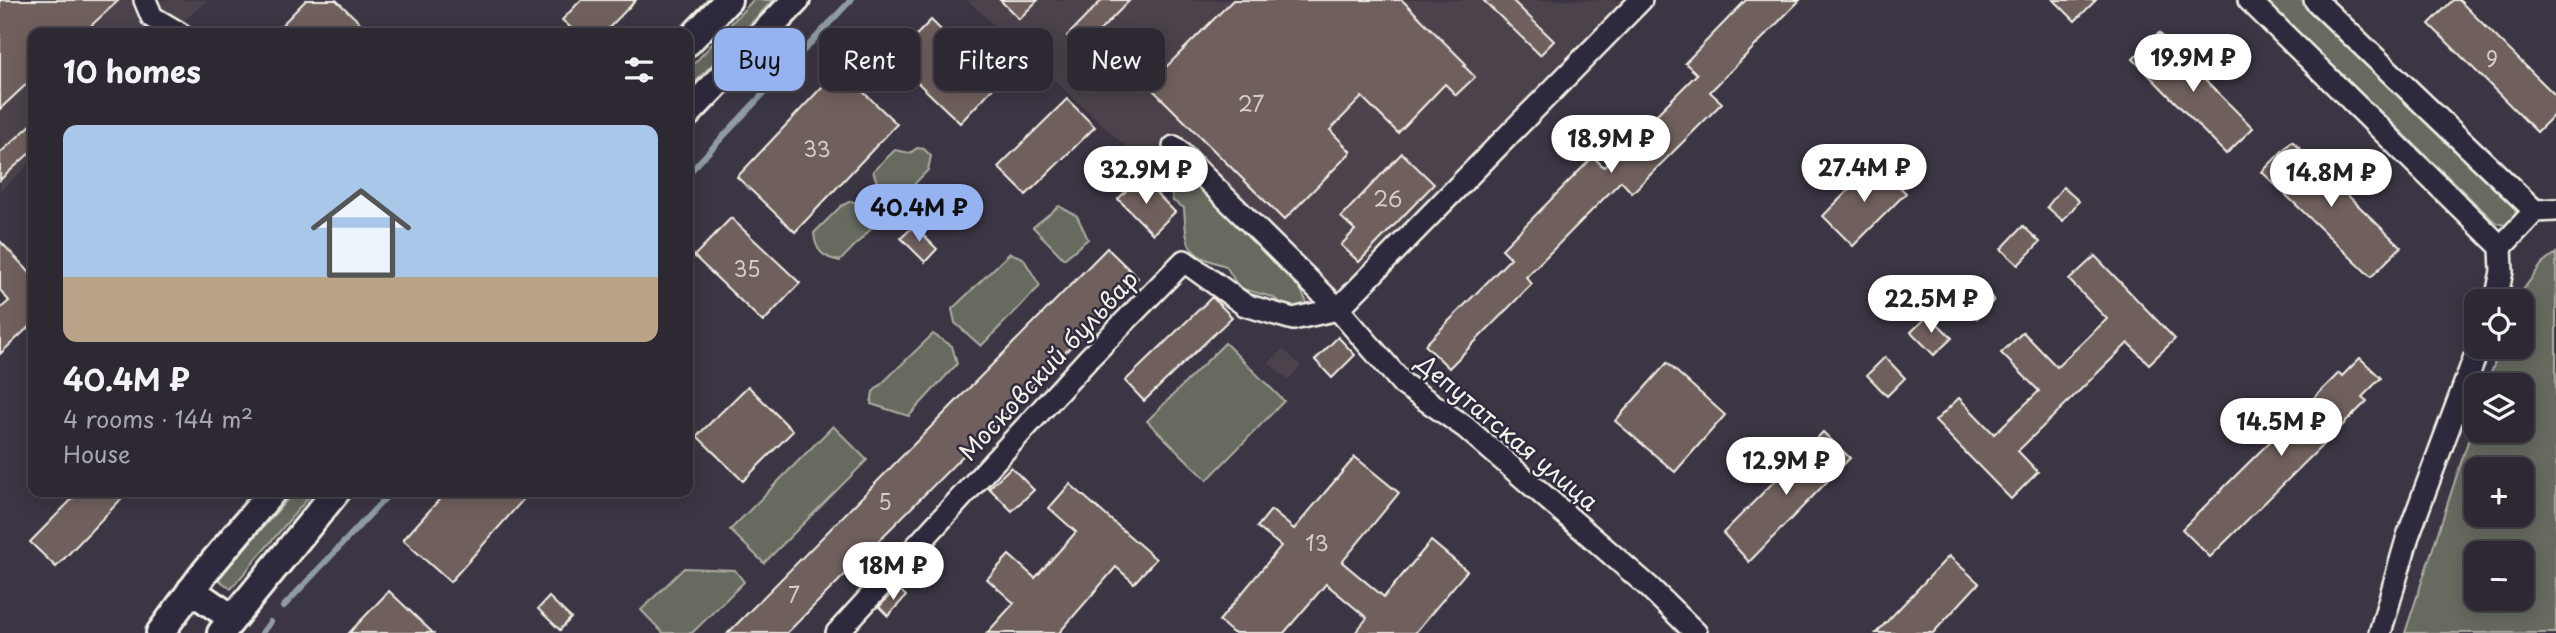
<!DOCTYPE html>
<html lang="en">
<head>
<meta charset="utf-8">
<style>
	:root { --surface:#2d2832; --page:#35303a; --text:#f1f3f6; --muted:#a7a6ac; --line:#48444d; --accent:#95b2f1 }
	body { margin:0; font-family:"Playpen Sans",sans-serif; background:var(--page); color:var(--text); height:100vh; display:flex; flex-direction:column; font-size:26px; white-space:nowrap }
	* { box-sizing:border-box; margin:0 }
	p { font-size:23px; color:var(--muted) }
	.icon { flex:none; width:38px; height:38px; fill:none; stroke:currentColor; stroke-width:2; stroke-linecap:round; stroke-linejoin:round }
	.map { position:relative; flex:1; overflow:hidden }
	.drawer { position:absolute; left:28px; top:28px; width:665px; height:469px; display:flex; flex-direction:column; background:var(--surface); border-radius:14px; box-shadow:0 4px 18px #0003,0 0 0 2px var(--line) }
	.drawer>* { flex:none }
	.banner { position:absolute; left:714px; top:28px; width:665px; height:63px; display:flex; gap:14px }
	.buttons { position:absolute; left:2464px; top:289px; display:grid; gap:14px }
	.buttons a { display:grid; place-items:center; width:70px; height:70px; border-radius:14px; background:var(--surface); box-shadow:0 4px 18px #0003,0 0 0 2px var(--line); font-size:35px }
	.price { position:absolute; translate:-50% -60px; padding:0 16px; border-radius:24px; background:#fff; color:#222; font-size:23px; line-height:46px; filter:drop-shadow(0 2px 4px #0008) }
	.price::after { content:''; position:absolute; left:50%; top:42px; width:21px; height:16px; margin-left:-10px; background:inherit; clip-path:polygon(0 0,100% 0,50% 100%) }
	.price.current { background:var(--accent); color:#111 }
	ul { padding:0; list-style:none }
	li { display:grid; align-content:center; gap:14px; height:371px; padding:0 35px }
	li+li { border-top:2px solid var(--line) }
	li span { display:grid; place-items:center; height:217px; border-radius:14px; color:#555 }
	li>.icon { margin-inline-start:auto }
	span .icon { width:126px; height:126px; fill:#fffc; stroke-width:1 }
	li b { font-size:30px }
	h2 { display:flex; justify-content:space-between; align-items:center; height:84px; padding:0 35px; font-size:30px }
	.pill { padding:0 24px; border-radius:14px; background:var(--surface); box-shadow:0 4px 18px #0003,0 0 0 2px var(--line); font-size:24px; line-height:63px }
	.pill.current { background:var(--accent); color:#111 }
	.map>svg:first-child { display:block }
	.built { fill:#4b424b }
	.green { fill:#666b5e; stroke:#adaea3; stroke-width:2; fill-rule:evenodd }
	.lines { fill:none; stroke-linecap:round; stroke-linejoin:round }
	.stream { stroke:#8f9ca4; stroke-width:6 }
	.building { fill:#6f615d; stroke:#f4f1e8; stroke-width:2 }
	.minor-casing { stroke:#f4f1e8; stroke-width:26 }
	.tertiary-casing { stroke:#f4f1e8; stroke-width:32 }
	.minor { stroke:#2f2a3d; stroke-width:21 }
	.tertiary { stroke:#2f2a3d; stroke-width:26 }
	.labels { text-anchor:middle; stroke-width:5; stroke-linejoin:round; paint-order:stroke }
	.number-label { font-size:21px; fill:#d3cdc5 }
	.street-label { font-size:24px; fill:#f4f1e8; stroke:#2f2a3d }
</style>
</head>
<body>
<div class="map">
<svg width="2556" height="633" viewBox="0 0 2556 633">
	<rect width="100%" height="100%" fill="#3c3543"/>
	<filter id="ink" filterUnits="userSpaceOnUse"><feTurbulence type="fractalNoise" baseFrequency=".0143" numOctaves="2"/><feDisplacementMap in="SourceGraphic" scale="14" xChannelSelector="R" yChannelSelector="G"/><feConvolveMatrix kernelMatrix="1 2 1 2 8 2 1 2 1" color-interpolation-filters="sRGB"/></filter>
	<g filter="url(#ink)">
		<g class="built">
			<path d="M0,0H207L171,33H33V161L0,191Z"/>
			<path d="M967,0H1635L1321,326Z"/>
			<path d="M1283,349L1301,366L1288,380L1269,363Z"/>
		</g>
		<g class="green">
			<path d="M753,0H773L688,90V70Z"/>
			<path d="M2265,0H2303L2512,204L2517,215L2514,223L2505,225L2496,223Z"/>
			<path d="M917,148L924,149L931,156L928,170L840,261C823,258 815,250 814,233L841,206L851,201L865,206L880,191L873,171L895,150L910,153Z"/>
			<path d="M1188,169L1294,275L1307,303L1295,312L1272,297L1239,288L1226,266C1185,254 1187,248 1184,208L1173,201L1170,187L1179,173Z"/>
			<path d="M1059,206L1077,216L1088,239L1064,259L1033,227Z"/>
			<path d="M1010,253L1023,258L1040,286L981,346L955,323L952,309Z"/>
			<path d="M2556,253V633H2405L2476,417V430H2522V385H2487L2500,347L2522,346V301H2515L2542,264ZM2476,469H2522V514H2476ZM2476,553H2522V598H2476Z"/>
			<path d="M933,334L952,346L957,364L909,416L871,404L873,392Z"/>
			<path d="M1225,343L1284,401L1207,480L1147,421Z"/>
			<path d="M833,426L867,460L764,563L730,530Z"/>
			<path d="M294,492H313L231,589L218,579Z"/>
			<path d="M684,568L735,570L744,582L692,633H663L641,610Z"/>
		</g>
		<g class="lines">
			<g class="stream">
				<path d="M688,174L851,0"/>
				<path d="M283,607L391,492"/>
				<path d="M262,633L270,622"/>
			</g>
		</g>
		<g class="building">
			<path d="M0,0H119L83,33H33V78L0,109Z"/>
			<path d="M306,0H336L371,33H274Z"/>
			<path d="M581,0H636L604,33H577L562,20Z"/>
			<path d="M1000,0H1038L1019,19Z"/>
			<path d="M1102,0H1130L1081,50L1067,36Z"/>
			<path d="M1233,0H1402L1466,64L1464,66L1475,77L1456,95L1445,84L1398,133L1362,97L1330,130L1351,152L1284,220L1148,85Z"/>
			<path d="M1483,0H1512L1554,41L1540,55Z"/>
			<path d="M1746,0H1800L1710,92L1722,103L1632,193L1621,181L1526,277L1532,284L1449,368L1425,345L1511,258L1502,249L1593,157L1604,167L1697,74L1685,63Z"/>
			<path d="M2054,0H2096L2075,21Z"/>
			<path d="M2453,0H2459L2556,96V113L2537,132L2429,24Z"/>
			<path d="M931,20L997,84L960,123L893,59Z"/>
			<path d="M2159,33L2253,128L2226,154L2133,59Z"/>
			<path d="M839,69L897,124L795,232L737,177Z"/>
			<path d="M1067,99L1095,127L1026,195L998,167Z"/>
			<path d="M33,123V150L0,180V153Z"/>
			<path d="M2292,141L2401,247L2371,277L2262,172Z"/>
			<path d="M1402,153L1434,184L1359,262L1341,245L1355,230L1341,217Z"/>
			<path d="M1875,163L1906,193L1853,246L1823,216Z"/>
			<path d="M1140,177L1175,212L1153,234L1118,199Z"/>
			<path d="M2063,187L2079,201L2063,221L2047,207Z"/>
			<path d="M731,218L800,283L763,322L694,256Z"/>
			<path d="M914,226L937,249L925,262L901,238Z"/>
			<path d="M2023,226L2040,242L2018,265L2001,249Z"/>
			<path d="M0,241L33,276V323L0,354V309L9,301L0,290Z"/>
			<path d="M1107,248L1138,278L1048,370L787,633H728Z"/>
			<path d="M2095,256L2175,339L2149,364L2128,343L2018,451L2038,472L2011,499L1935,421L1959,398L1994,434L2039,391L2001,353L2023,332L2057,367L2107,319L2069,280Z"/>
			<path d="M1974,280L1994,300L1977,318L1956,298Z"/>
			<path d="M1212,297L1232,317L1144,401L1125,381Z"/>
			<path d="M1929,315L1952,338L1934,355L1911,332Z"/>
			<path d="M1338,337L1355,355L1332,378L1315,360Z"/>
			<path d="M1885,357L1905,378L1887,396L1867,375Z"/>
			<path d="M2360,358L2381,378L2362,397L2367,401L2210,557L2182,529L2339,373L2342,376Z"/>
			<path d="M1667,363L1725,415L1675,472L1615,421Z"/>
			<path d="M748,386L793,431L743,481L697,436Z"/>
			<path d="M1823,432L1850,458L1749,562L1723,533Z"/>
			<path d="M1355,457L1399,493L1342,562L1384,597L1431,541L1467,571L1415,633H1355L1367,618L1326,584L1284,633H1233L1219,621L1281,546L1257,527L1271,510L1294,529Z"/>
			<path d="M1011,467L1034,490L1012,511L989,488Z"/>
			<path d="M1070,484L1156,559L1134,583L1116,567L1059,633H987L1014,603L987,579L1009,555L1035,578L1076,532L1049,508Z"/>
			<path d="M79,492H128L56,567L30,542Z"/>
			<path d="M446,492H530L450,582L403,540Z"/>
			<path d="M1949,556L1979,583L1933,633H1876Z"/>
			<path d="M897,587L906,596L888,616L879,607Z"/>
			<path d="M389,591L433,633H349Z"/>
			<path d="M549,597L571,618L560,630L538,609Z"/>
		</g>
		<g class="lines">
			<g class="minor-casing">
				<g id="minor">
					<path d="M145,0L152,17L179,33"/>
					<path d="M2249,0L2501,247"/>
					<path d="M2315,0L2535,211"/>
					<path d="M1174,147L1338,309L1403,384L1465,427L1649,587L1696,633"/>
					<path d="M2496,301L2502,271L2501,247L2535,211L2556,210"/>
					<path d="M837,633L1090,357L1184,261L1245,305L1293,319L1338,309L1641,0"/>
					<path d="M2380,633L2408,536L2479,346"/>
				</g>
			</g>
			<g class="tertiary-casing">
				<g id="tertiary">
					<path d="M688,42L728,0"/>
					<path d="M688,113L796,0"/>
					<path d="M191,590L232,618"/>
					<path d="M160,633L204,573L272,492"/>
					<path d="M221,633L336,492"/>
				</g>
			</g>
			<use href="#minor" class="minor"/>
			<use href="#tertiary" class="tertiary"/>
		</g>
	</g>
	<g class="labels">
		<g class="number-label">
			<text x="2492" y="67">9</text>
			<text x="1251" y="112">27</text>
			<text x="817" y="157">33</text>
			<text x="1388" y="207">26</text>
			<text x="747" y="277">35</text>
			<text x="885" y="510">5</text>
			<text x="1317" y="551">13</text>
			<text x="794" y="603">7</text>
		</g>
		<g class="street-label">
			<text transform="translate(1049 366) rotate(-47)" y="8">Московский бульвар</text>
			<text transform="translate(1507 433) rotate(40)" y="8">Депутатская улица</text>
		</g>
	</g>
</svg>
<div class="buttons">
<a><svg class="icon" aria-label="locate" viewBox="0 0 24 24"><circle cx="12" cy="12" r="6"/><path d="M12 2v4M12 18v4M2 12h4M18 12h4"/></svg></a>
<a><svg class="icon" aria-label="layers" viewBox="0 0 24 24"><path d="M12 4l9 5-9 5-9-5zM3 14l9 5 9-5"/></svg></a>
<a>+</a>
<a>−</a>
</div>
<b class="price" style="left:2193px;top:94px">19.9M ₽</b>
<b class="price" style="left:1611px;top:175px">18.9M ₽</b>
<b class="price" style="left:1864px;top:204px">27.4M ₽</b>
<b class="price" style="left:1146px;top:206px">32.9M ₽</b>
<b class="price" style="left:2331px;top:209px">14.8M ₽</b>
<b class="price current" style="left:919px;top:244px">40.4M ₽</b>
<b class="price" style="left:1931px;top:335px">22.5M ₽</b>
<b class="price" style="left:2281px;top:458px">14.5M ₽</b>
<b class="price" style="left:1786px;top:497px">12.9M ₽</b>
<b class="price" style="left:893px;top:602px">18M ₽</b>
<div class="banner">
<a class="pill current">Buy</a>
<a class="pill">Rent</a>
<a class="pill">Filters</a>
<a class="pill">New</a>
</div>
<section class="drawer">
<h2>10 homes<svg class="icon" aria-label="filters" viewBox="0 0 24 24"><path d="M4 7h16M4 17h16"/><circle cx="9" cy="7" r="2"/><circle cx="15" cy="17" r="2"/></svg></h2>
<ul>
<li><span style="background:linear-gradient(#a9c7e8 70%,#b9a48a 0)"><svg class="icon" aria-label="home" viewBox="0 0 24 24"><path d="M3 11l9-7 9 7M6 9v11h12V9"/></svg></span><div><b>40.4M ₽</b><p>4 rooms · 144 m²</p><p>House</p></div></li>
</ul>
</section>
</div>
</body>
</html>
